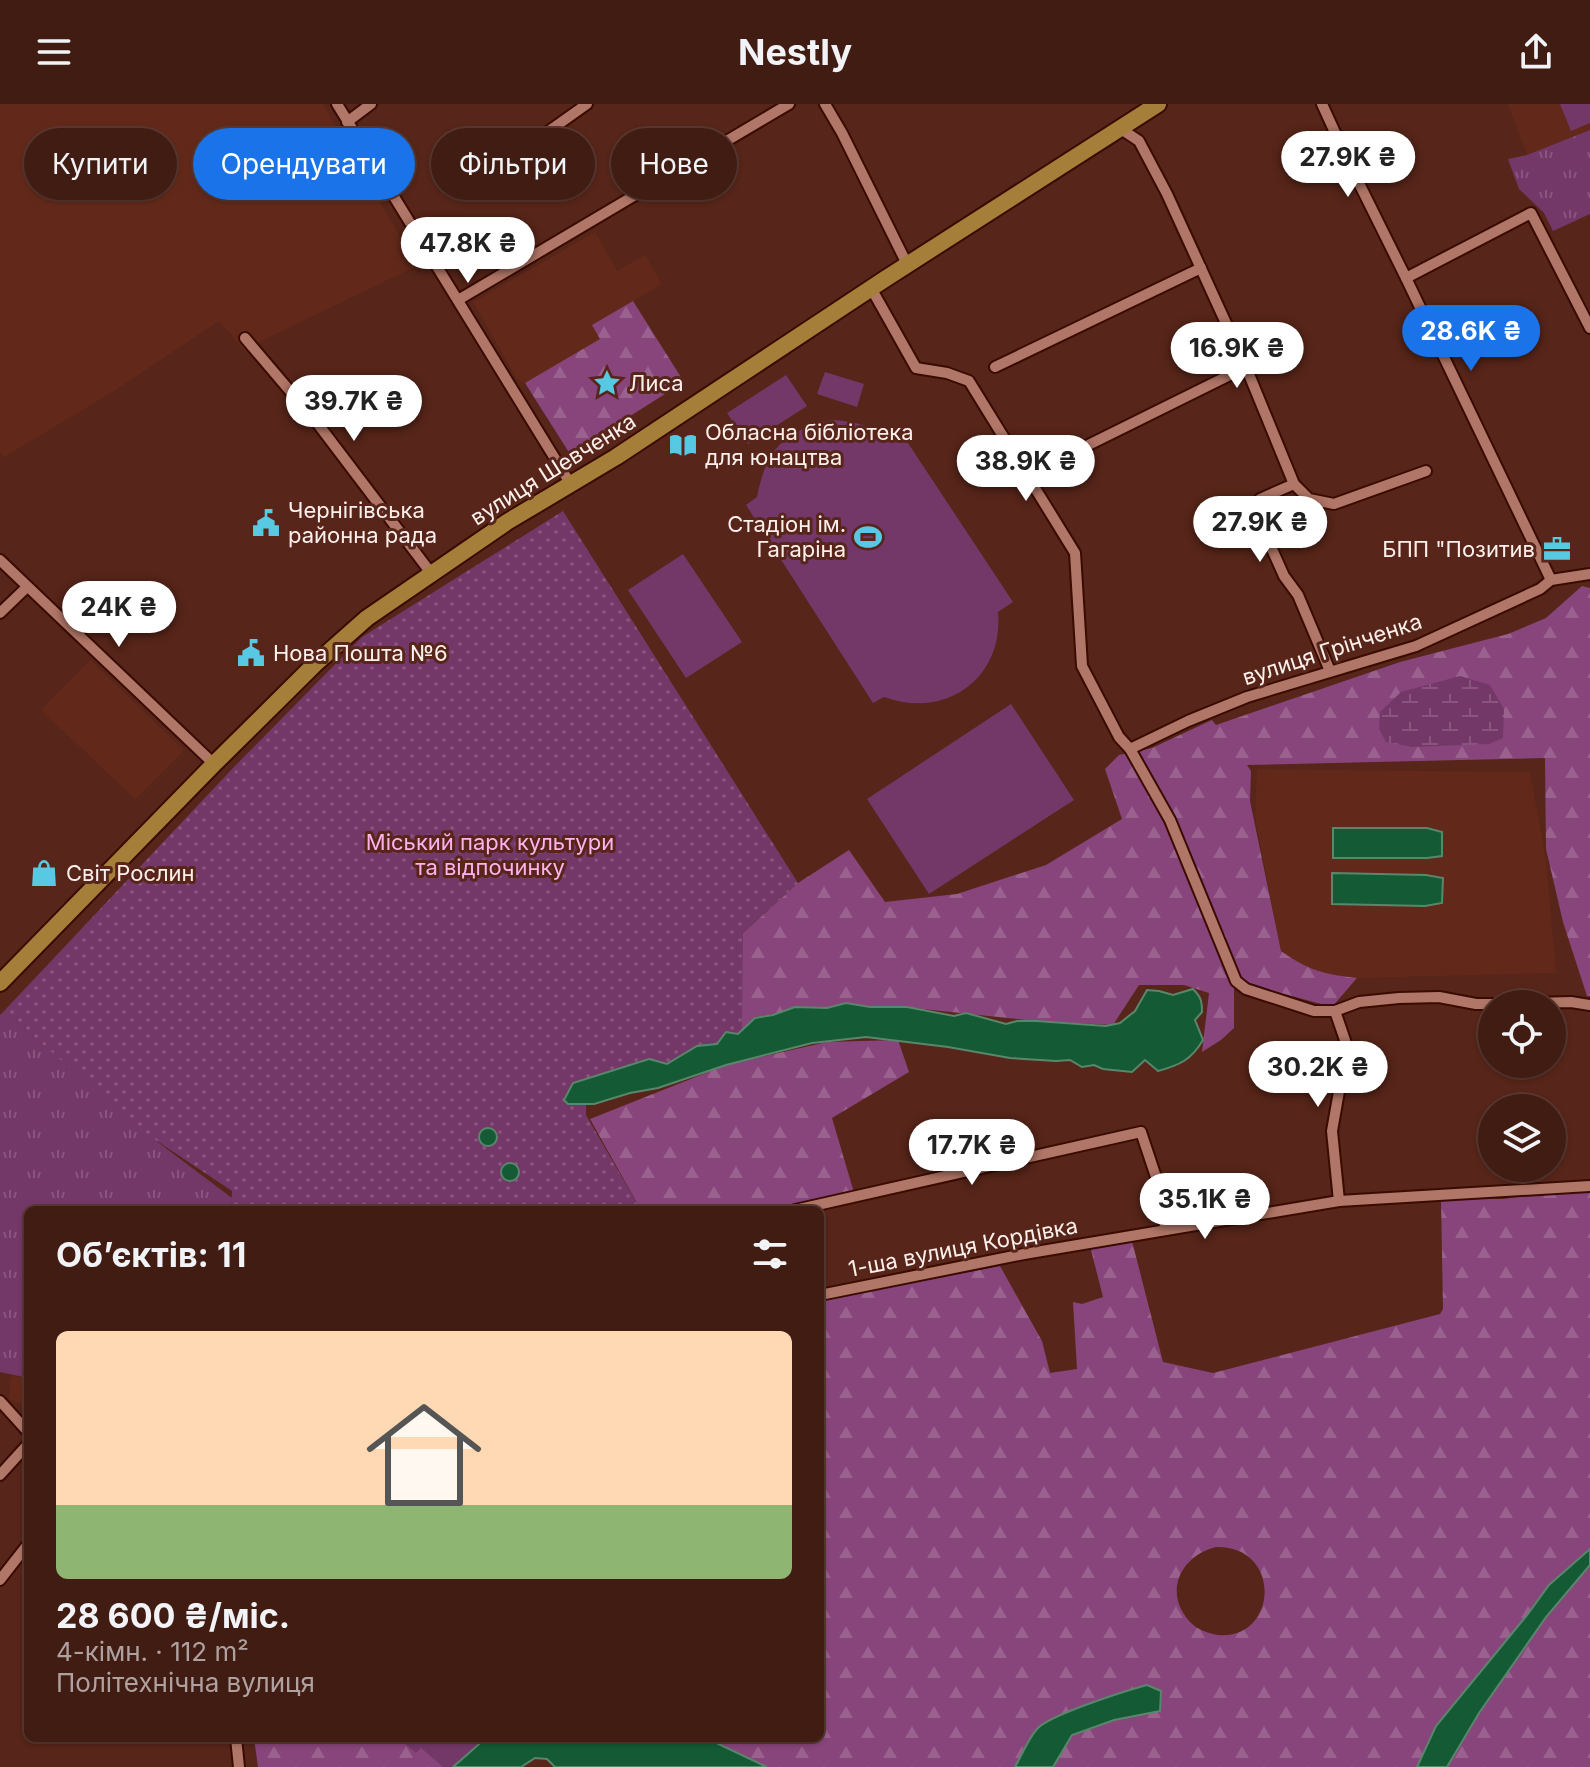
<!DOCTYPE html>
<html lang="uk">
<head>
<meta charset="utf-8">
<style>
	:root { --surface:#411c13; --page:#48251c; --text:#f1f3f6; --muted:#aea1a0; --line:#5a3a33; --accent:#1a73e8 }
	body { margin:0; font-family:Inter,sans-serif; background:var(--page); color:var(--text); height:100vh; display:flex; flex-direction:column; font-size:30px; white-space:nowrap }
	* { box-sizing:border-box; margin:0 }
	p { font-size:26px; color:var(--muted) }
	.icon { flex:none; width:44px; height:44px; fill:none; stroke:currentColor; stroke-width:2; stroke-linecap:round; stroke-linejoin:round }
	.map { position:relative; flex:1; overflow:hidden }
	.drawer { position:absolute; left:24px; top:1102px; width:800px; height:536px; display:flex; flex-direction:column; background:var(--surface); border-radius:12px; box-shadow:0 2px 6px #0004,0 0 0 2px var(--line) }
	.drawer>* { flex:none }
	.banner { position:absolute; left:24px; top:24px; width:800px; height:72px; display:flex; gap:16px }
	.tools { position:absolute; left:1478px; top:886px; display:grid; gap:16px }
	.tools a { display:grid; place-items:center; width:88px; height:88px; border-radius:50%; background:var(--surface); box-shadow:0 2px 6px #0004,0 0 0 2px var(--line); font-size:40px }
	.price { position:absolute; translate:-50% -68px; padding:0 18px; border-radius:28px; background:#fff; color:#222; font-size:26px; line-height:52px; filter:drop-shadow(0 2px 4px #0008) }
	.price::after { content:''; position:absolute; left:50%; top:48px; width:24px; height:18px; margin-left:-12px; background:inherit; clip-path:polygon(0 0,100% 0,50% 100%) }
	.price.selected { background:var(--accent); color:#fff }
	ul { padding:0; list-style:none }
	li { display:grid; align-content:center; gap:16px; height:424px; padding:0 32px }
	li span { display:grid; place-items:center; height:248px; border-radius:12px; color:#555 }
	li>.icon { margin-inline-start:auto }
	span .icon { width:144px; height:144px; fill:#fffc; stroke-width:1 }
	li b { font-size:34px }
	h2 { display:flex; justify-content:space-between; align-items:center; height:96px; padding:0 32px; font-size:34px }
	.pill { padding:0 28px; border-radius:36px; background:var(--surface); box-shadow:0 2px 6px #0004,0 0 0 2px var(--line); font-size:28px; line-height:72px }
	.pill.selected { background:var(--accent); color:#fff }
	header { display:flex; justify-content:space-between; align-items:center; height:104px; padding:0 32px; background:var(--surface); font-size:36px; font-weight:700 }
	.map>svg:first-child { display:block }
	.built { fill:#62291a }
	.grass { fill:url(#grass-tufts) }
	.forest { fill:url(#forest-firs); fill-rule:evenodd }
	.wetland { fill:url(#wetland-marsh) }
	.park { fill:url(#park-dots) }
	.pitch { fill:#743868 }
	.water { fill:#135a35; stroke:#59876c; stroke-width:2 }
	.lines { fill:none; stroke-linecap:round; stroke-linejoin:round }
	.minor-casing { stroke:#3a0b01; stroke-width:14 }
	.primary-casing { stroke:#3a0b01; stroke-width:20 }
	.minor { stroke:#b07667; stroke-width:10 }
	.primary { stroke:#a57f39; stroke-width:16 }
	.labels { text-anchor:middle; stroke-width:6; stroke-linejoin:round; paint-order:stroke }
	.poi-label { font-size:22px; fill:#fdf0ec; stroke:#572519; text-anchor:start }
	.street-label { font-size:22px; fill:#fdf0ec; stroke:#572519 }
	.park-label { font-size:22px; fill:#feb1ec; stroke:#572519 }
</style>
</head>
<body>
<header><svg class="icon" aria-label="menu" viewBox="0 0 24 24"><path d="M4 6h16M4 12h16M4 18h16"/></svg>Nestly<svg class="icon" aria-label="share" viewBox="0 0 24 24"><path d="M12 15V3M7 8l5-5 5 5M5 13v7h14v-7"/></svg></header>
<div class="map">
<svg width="1590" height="1663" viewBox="0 0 1590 1663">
	<defs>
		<pattern id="grass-tufts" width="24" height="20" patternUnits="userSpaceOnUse" patternTransform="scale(2)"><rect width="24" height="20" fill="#743868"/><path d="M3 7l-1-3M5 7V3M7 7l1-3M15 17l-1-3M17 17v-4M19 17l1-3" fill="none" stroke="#89557e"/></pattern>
		<pattern id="forest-firs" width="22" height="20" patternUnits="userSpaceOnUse" patternTransform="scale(2)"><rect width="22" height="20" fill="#88457b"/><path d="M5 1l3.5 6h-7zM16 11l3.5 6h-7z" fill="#9a608e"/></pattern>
		<pattern id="wetland-marsh" width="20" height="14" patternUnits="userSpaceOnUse" patternTransform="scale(2)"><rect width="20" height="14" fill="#743868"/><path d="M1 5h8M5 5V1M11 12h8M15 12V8" fill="none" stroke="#89557e"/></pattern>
		<pattern id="park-dots" width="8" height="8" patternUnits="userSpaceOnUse" patternTransform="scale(2)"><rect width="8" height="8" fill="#743868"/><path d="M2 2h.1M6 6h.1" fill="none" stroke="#89557e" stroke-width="1.8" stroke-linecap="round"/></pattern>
	</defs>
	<rect width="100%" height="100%" fill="#572519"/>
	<g class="built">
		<path d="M0,0H323L417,162L261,237L245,247L219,217L114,287L4,353L0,348Z"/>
		<path d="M1508,0H1590V26L1527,51Z"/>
		<path d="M595,128L617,167L645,151L662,180L593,221L601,235L525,279L517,275L473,198Z"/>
		<path d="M90,556L184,646L135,695L41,606Z"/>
		<path d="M1257,665L1530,668L1546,757L1556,869L1357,874L1319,869L1297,858L1281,847L1255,713Z"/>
		<path d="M11,1272L28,1274V1302L9,1295Z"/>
	</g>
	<g class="grass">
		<path d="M1590,26V110L1553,127L1544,109L1519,85L1508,55L1527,51Z"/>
		<path d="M4,907L159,1039L232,1094L231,1106H28V1274L0,1268V911Z"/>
	</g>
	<g class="forest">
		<path d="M633,197L684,278L570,350L525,279L600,235L592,221Z"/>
		<path d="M1582,482L1590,484V892H1587L1563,818L1546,745L1545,654L1247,661L1251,667L1250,697L1281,847C1309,867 1324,870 1357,874L1332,903L1234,876V924L1221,936L1202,948L1209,889L1184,881H1139L1113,921L1036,917L894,902L870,903L846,899L827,904L798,903L774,910L755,913L742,927L719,929L742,854L743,829L798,779L849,746L885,798L957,790L1046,761L1122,715L1105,665L1119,651L1152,644L1212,616L1216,621L1400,558L1508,530L1546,514Z"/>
		<path d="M898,936L909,968L832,1014L855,1092L795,1106H641L590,1015L726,961L827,938Z"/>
		<path d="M1590,1081V1445L1549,1481L1528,1510L1436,1622L1417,1663H1053L1072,1631L1114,1616L1159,1607L1038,1623L1015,1663H767L706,1634H820V1196L1000,1162L1042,1237L1050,1269L1077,1265L1073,1198L1082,1200L1103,1193L1091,1146L1100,1140L1132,1137L1163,1258L1213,1269L1440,1210L1443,1205L1441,1095H1504ZM1216,1443C1284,1442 1277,1537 1218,1531C1207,1529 1198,1526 1190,1518C1163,1489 1180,1452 1216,1443Z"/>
		<path d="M1590,1461V1663H1447L1479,1609L1546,1513Z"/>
		<path d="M254,1634H486L453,1663H258Z"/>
	</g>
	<path class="wetland" d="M1460,572L1490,581L1504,605L1503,634L1489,640L1412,643L1386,638L1379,625L1380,608L1401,588Z"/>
	<path class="park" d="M563,407L798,779L743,829L742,927L738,931L726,928L717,940L697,942L667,961L649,955L574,979L564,995L568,1000L586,1001V1011L641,1106H231L232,1087L148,1031L4,907L233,664L362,533Z"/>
	<g class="pitch">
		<path d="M1560,0H1590V19L1571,27Z"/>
		<path d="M825,268L864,280L857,303L817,290Z"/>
		<path d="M786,271L807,302L748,340L727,309Z"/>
		<path d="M834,316C858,318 871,322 892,336L902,330L1013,498L998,508C1004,574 946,616 884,593L873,599L746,401L757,393C766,345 785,325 834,316Z"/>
		<path d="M683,450L742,538L686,574L628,486Z"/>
		<path d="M1011,600L1074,696L929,790L867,695Z"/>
		<path d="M398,1634H486L453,1663H443L421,1644L416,1649Z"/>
	</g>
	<g class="water">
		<path d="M1333,724H1427L1442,728V752L1427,754H1333Z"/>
		<path d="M1332,769L1426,771L1443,774L1442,799L1425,802L1332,800Z"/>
		<path d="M1193,885C1201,893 1202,897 1202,908L1195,916L1203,936C1191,956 1180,961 1158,967L1145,956L1132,968L1103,965L1094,961L1082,963L1070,956L1056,957L1010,954L948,943L866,933L812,939L726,961L658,984L630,989L594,1000H568L564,996L573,979L649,955L667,960L697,942L717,940L726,928L738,930L755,914L773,911L795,903L827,904L846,899L870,903H907L954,912L966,909L1006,920L1017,917H1036L1106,922L1120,919L1135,907L1147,886L1159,887L1173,891Z"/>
		<circle cx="488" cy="1033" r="9"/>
		<circle cx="510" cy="1068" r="9"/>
		<path d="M1590,1445V1461L1546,1513L1479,1609L1447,1663H1417L1436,1622L1528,1510L1549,1481Z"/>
		<path d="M1147,1581L1161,1587L1160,1607L1114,1616L1072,1631L1053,1663H1015C1022,1651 1028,1635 1037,1625C1049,1611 1125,1587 1147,1581Z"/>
		<path d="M486,1634H706L767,1663H555L547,1655L535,1654L521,1663H453Z"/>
	</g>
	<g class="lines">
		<g class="minor-casing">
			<g id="minor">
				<path d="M337,0L570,379"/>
				<path d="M825,0L842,29L907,160"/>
				<path d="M1322,0L1348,57L1406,174"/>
				<path d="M347,18L371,0"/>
				<path d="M1121,25L1139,37L1167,90L1246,263L1294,380L1309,395L1334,400L1426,367"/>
				<path d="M525,44L587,0"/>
				<path d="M871,184L916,264L947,269L969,277L1075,449L1082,562L1119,633L1130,645L1170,716L1236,877L1246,885L1314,907H1335L1359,898L1399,894L1439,893L1476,900H1492"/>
				<path d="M458,196L789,0"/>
				<path d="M245,234L318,320L431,469"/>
				<path d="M995,263L1201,164"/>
				<path d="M1052,359L1246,263"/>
				<path d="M1294,380L1260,395L1255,407L1284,472L1298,491L1330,567"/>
				<path d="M0,456L214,660"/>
				<path d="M1551,476L1406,174L1531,109L1590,224"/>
				<path d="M0,509L27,483"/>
				<path d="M1130,645L1188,617L1247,593L1416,542L1540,485L1551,476L1590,470"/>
				<path d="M1496,900L1571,898L1590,901"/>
				<path d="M1335,907L1347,942L1332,1027L1339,1097"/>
				<path d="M795,1106L1141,1028L1163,1094L1165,1126"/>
				<path d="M820,1191L1024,1150L1339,1097L1590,1082"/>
				<path d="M0,1297L28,1328"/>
				<path d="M0,1371L28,1340"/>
				<path d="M0,1476L28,1440"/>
				<path d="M236,1634L239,1663"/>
			</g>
		</g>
		<g class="primary-casing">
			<path id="primary" d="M0,879L214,660L315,560L367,514L507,418L616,353L885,175L1158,0"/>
		</g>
		<use href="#minor" class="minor"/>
		<use href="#primary" class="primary"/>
	</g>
	<defs>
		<g id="sight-bare" transform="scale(2.16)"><path d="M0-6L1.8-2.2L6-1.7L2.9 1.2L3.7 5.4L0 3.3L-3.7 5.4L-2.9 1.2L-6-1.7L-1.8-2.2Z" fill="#58c9e3" stroke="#572519" stroke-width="2.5" paint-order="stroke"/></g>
		<g id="library-bare" transform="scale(2.16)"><path d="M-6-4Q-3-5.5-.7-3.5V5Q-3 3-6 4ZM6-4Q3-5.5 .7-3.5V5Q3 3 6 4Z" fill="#58c9e3" stroke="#572519" stroke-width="2.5" paint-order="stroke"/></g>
		<g id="civic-bare" transform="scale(2.16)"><path d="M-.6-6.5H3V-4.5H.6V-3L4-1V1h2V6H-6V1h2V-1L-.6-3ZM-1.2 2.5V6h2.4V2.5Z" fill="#58c9e3" stroke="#572519" stroke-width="2.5" paint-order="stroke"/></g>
		<g id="stadium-bare" transform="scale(2.16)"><path d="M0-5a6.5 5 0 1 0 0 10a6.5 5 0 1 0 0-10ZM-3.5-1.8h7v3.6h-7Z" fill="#58c9e3" stroke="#572519" stroke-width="2.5" paint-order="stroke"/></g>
		<g id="office-bare" transform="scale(2.16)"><path d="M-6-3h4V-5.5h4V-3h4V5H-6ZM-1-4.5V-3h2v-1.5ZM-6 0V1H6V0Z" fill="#58c9e3" stroke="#572519" stroke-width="2.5" paint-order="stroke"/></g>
		<g id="shop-bare" transform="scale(2.16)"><path d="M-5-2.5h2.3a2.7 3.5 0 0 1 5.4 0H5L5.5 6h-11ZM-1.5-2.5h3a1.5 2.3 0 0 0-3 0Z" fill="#58c9e3" stroke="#572519" stroke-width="2.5" paint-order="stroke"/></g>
	</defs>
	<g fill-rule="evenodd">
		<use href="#sight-bare" x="607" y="279"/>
		<use href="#library-bare" x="683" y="341"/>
		<use href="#civic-bare" x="266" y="419"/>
		<use href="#stadium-bare" x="868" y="433"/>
		<use href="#office-bare" x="1557" y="445"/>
		<use href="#civic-bare" x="251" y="549"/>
		<use href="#shop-bare" x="44" y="769"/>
	</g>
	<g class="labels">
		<g class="poi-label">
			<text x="629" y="287">Лиса</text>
			<text x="705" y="336">Обласна бібліотека<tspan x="705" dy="25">для юнацтва</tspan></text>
			<text x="288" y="414">Чернігівська<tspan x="288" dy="25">районна рада</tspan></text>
			<text x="846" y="428" text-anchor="end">Стадіон ім.<tspan x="846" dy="25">Гагаріна</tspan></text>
			<text x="1535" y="453" text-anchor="end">БПП "Позитив</text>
			<text x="273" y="557">Нова Пошта №6</text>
			<text x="66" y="777">Світ Рослин</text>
		</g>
		<g class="street-label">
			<text transform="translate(553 365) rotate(-32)" y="8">вулиця Шевченка</text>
			<text transform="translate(1332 545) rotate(-18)" y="8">вулиця Грінченка</text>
			<text transform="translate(963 1143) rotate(-11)" y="8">1-ша вулиця Кордівка</text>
		</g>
		<g class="park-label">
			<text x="490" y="746">Міський парк культури<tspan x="490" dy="25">та відпочинку</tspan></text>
		</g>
	</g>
</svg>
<div class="tools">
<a><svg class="icon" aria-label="locate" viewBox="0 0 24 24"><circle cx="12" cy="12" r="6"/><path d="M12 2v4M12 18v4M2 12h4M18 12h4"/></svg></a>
<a><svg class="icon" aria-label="layers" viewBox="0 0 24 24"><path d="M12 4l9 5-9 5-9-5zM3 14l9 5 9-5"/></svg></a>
</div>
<b class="price" style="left:1348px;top:95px">27.9K ₴</b>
<b class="price" style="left:468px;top:181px">47.8K ₴</b>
<b class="price selected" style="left:1471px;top:269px">28.6K ₴</b>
<b class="price" style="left:1237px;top:286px">16.9K ₴</b>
<b class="price" style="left:354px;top:339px">39.7K ₴</b>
<b class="price" style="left:1026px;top:399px">38.9K ₴</b>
<b class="price" style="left:1260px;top:460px">27.9K ₴</b>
<b class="price" style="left:119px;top:545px">24K ₴</b>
<b class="price" style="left:1318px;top:1005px">30.2K ₴</b>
<b class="price" style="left:972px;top:1083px">17.7K ₴</b>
<b class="price" style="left:1205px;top:1137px">35.1K ₴</b>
<div class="banner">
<a class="pill">Купити</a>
<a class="pill selected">Орендувати</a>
<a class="pill">Фільтри</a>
<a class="pill">Нове</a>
</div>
<section class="drawer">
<h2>Об’єктів: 11<svg class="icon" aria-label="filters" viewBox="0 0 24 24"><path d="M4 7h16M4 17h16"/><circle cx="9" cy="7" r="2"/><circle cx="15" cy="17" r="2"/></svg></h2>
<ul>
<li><span style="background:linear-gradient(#ffd9b3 70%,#8fb573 0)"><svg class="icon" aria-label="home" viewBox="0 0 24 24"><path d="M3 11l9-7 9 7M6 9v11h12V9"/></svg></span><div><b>28 600 ₴/міс.</b><p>4-кімн. · 112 m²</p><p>Політехнічна вулиця</p></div></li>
</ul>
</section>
</div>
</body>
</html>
